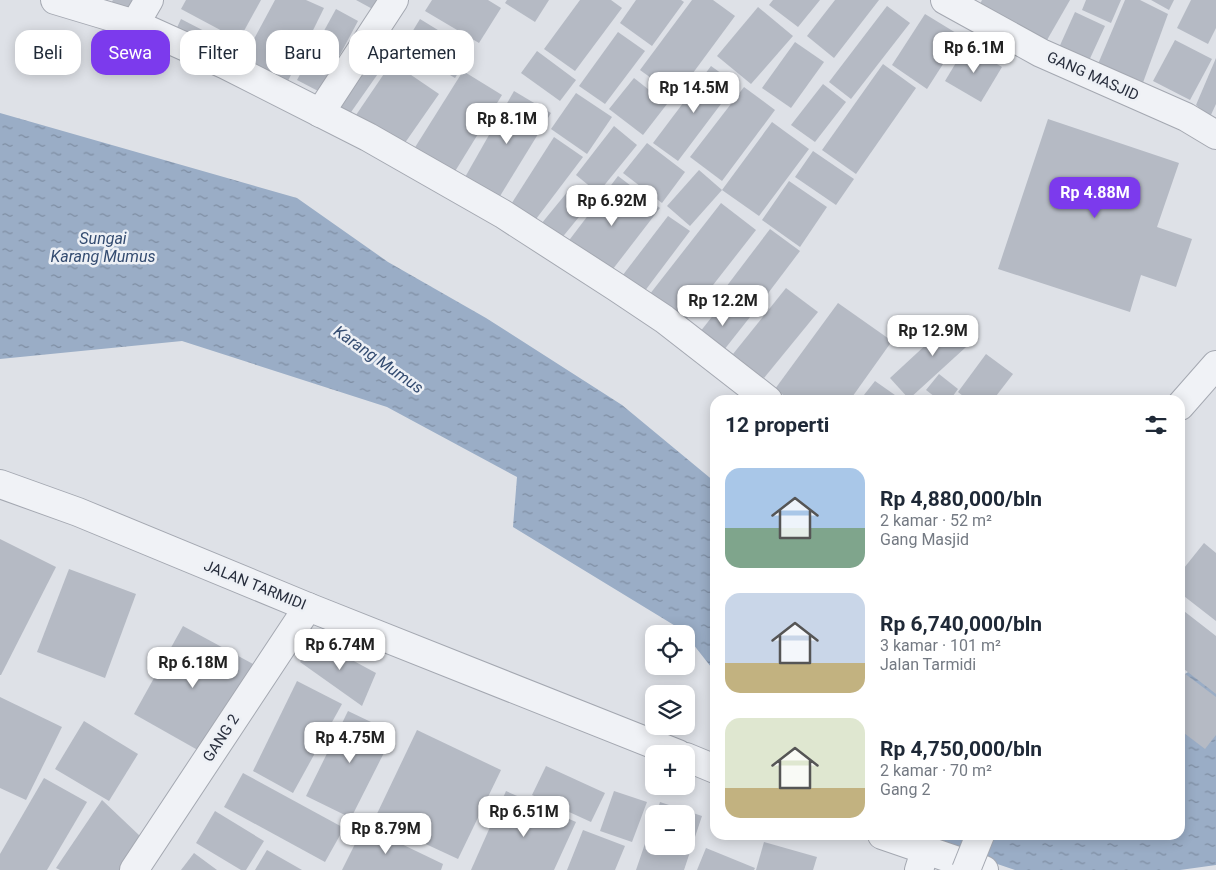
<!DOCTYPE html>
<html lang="id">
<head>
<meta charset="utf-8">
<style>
	:root { --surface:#fff; --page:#f2f2f3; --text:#1f2937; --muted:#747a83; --accent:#7c3aed }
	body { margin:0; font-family:Roboto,sans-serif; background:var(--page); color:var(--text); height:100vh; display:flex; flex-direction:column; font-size:19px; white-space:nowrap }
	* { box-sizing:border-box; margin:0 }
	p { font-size:16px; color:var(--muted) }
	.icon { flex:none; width:28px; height:28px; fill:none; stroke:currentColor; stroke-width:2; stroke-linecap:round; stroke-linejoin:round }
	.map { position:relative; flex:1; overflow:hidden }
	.side { position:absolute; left:710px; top:395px; width:475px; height:445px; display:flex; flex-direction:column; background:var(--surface); border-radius:15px; box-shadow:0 2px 12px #0003 }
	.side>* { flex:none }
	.banner { position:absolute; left:15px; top:30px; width:475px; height:45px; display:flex; gap:10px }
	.controls { position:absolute; left:645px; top:625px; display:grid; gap:10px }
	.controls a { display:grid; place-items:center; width:50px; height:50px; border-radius:10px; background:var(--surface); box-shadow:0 2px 12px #0003; font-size:25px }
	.price { position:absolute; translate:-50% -42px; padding:0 11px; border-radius:10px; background:#fff; color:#222; font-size:16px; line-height:32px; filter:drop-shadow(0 1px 2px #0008) }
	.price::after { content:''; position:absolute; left:50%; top:30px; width:15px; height:11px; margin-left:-8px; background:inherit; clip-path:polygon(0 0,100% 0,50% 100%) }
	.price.current { background:var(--accent); color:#fff }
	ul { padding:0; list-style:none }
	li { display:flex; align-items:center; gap:15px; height:125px; padding:0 15px }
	li span { display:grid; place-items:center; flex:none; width:140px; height:100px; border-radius:15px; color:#555 }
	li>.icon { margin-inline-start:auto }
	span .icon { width:60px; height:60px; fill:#fffc; stroke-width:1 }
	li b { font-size:21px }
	h2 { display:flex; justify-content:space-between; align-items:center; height:60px; padding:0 15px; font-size:21px }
	.pill { padding:0 18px; border-radius:15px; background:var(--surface); box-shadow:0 2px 12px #0003; font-size:18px; line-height:45px }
	.pill.current { background:var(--accent); color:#fff }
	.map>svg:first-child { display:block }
	.water { fill:url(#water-ripples) }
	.building { fill:#b5bac4 }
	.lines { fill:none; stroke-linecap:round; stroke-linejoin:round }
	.minor-casing { stroke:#a4a8b1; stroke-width:30 }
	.tertiary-casing { stroke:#a4a8b1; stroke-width:30 }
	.minor { stroke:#f0f2f6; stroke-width:28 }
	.tertiary { stroke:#f0f2f6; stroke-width:28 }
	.tertiary-bridge-casing { stroke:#a4a8b1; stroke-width:30; stroke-linecap:butt }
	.tertiary-bridge { stroke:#f0f2f6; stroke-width:28 }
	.labels { text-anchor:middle; stroke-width:5; stroke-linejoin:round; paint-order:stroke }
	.street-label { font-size:15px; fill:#282e3d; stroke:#edf0f5 }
	.water-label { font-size:16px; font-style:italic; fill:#334b70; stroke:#edf0f5 }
</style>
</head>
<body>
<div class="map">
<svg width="1216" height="870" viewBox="0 0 1216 870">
	<defs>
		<pattern id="water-ripples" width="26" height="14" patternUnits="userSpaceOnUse" patternTransform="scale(1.25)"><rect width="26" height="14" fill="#9aadc6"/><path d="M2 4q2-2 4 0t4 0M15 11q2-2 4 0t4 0" fill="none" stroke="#7e8da2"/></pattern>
	</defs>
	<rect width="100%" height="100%" fill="#dee1e7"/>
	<g class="water">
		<path d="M0,113L297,198L388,262L486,318L622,405L715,482V672L682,630L513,527L517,477L387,407L182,341L0,359Z"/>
		<path d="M1216,655V865L1180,870H1015L912,835H1180V677Z"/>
	</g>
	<g class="building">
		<path d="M113,0H144L138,11L111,3Z"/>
		<path d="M186,0H261L239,40L181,9Z"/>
		<path d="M275,0H306L324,8L285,87L239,67Z"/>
		<path d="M356,0H387L378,12Z"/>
		<path d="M432,0H488L501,8L479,43L425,11Z"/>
		<path d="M507,0H549L535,22L505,3Z"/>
		<path d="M580,0H611L622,8L575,71L544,49Z"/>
		<path d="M636,0H681L684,2L652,46L620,23Z"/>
		<path d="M692,0H713L735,16L676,96L640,70Z"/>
		<path d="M773,0H820L798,27L769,5Z"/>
		<path d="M835,0H879L834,58L807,36Z"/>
		<path d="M982,0H1070L1043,47L977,10Z"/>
		<path d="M1086,0H1121L1111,23L1082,10Z"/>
		<path d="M1125,0H1140L1168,14L1141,88L1098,64Z"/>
		<path d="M1151,0H1174L1169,10Z"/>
		<path d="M1191,0H1216V28L1208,44L1177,28Z"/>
		<path d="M887,6L910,23L851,99L829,82Z"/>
		<path d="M758,7L793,36L751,84L717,56Z"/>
		<path d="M336,9L358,21L320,92L297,80Z"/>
		<path d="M1075,12L1105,26L1087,65L1057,52Z"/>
		<path d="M925,14L961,36L927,89L892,65Z"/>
		<path d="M181,19L241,50L230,64L174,34Z"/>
		<path d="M420,19L472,51L455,78L403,47Z"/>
		<path d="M618,32L645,51L605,104L579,86Z"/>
		<path d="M380,36L396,48L349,115L332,104Z"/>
		<path d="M1175,40L1212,59L1190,100L1153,81Z"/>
		<path d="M795,42L824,62L791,108L762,88Z"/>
		<path d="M966,46L1002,67L981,102L945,81Z"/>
		<path d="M537,51L576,80L560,101L521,73Z"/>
		<path d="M1216,58V104L1210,117L1196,105Z"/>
		<path d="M392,62L439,94L400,150L354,118Z"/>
		<path d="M883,64L916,88L856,174L822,150Z"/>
		<path d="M711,66L736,84L678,161L653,143Z"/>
		<path d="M463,71L502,95L454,173L414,149Z"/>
		<path d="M634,78L667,104L643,135L609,109Z"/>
		<path d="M823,84L846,102L815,142L791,125Z"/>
		<path d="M744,87L775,110L722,181L690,157Z"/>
		<path d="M514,91L551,113L497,201L464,179Z"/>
		<path d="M576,93L612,117L587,154L551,129Z"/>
		<path d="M1048,119L1179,163L1157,227L1192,239L1176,287L1141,275L1130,312L998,269Z"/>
		<path d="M772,122L809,149L759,216L722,190Z"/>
		<path d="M614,126L637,145L598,193L576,175Z"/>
		<path d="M554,137L583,157L533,223L508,209Z"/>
		<path d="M647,143L685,172L662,203L623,173Z"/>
		<path d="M813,151L854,179L836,205L795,177Z"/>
		<path d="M699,170L722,190L690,226L667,206Z"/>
		<path d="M618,176L660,208L606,278L564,247Z"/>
		<path d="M789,181L827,207L800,247L762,220Z"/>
		<path d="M573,185L592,201L556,245L537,229Z"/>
		<path d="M721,203L756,230L681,326L646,299Z"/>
		<path d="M668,216L690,231L638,300L616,284Z"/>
		<path d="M770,229L800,251L753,313L723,291Z"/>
		<path d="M786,288L818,312L764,378L733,354Z"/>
		<path d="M726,299L750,317L720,355L696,337Z"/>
		<path d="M838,303L892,341L850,400H790L775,389Z"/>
		<path d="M957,316L977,337L909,399L890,378Z"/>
		<path d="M986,354L1013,374L993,400H968L958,392Z"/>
		<path d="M939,374L958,389L950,400H939L926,390Z"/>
		<path d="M875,381L902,400H860Z"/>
		<path d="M0,539L56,567L1,675H0Z"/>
		<path d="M1204,543L1216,553V621L1180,593V573Z"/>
		<path d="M69,569L136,594L105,678L37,652Z"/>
		<path d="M1180,608L1216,636V694L1180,666Z"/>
		<path d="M183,626L253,664L203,753L134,714Z"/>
		<path d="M315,640L376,673L362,706L300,662Z"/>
		<path d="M1180,670L1216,697V735L1205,749L1180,730Z"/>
		<path d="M297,681L342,704L293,793L253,771Z"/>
		<path d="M0,697L62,727L26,800L0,788Z"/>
		<path d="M348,711L394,733L351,818L306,796Z"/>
		<path d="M84,721L138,754L109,801L55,769Z"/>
		<path d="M417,730L501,770L458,859L374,820Z"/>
		<path d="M546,766L605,793L591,822L532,795Z"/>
		<path d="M243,773L344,828L325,862L224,807Z"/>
		<path d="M44,778L87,802L47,870H0V854Z"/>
		<path d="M506,791L576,822L554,870H471Z"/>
		<path d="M614,791L647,802L632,842L600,831Z"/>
		<path d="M102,800L140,836L119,870H60L56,868Z"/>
		<path d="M660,802L702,816L684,870H636L653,820L654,846H686V814H656Z"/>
		<path d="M215,811L264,841L246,870H241L196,843Z"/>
		<path d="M364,826L443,864L441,870H342Z"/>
		<path d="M583,830L625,846L615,870H567Z"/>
		<path d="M764,842L817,857L813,870H756Z"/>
		<path d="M706,848L755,868L754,870H697Z"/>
		<path d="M267,850L302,870H255Z"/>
		<path d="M194,853L217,870H181Z"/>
	</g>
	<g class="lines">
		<g class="minor-casing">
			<g id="minor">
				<path d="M55,0L135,24L226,65L368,137L503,214L616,287L664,319L768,400"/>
				<path d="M945,0L1041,53L1186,117L1216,135"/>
				<path d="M135,24L149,0"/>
				<path d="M320,113L394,0"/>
				<path d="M134,870L308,607"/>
				<path d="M919,870L925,851"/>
			</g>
		</g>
		<g class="tertiary-casing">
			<g id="tertiary">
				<path d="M1180,406L1216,365"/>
				<path d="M0,484L78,512L308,607L678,754"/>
				<path d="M686,757L715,769"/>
				<path d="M882,835L984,870"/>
			</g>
		</g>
		<use href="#minor" class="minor"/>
		<use href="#tertiary" class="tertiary"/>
		<g class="tertiary-bridge-casing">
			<path id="tertiary-bridge" d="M966,870L980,835"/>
		</g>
		<use href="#tertiary-bridge" class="tertiary-bridge"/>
	</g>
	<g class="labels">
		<g class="street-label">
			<text transform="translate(1093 76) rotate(24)" y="5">GANG MASJID</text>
			<text transform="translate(255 585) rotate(22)" y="5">JALAN TARMIDI</text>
			<text transform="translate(221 738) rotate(-57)" y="5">GANG 2</text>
		</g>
		<g class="water-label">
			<text x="103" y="244">Sungai<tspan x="103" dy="18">Karang Mumus</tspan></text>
			<text transform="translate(379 359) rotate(35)" y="6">Karang Mumus</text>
		</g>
	</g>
</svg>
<div class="controls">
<a><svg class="icon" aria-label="locate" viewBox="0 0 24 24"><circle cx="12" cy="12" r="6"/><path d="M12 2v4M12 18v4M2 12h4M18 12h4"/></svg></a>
<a><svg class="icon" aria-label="layers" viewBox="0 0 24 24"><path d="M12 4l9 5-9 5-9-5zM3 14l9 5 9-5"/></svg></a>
<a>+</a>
<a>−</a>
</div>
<b class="price" style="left:974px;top:74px">Rp 6.1M</b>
<b class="price" style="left:694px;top:114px">Rp 14.5M</b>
<b class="price" style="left:507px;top:145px">Rp 8.1M</b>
<b class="price current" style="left:1095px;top:219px">Rp 4.88M</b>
<b class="price" style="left:612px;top:227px">Rp 6.92M</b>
<b class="price" style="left:723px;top:327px">Rp 12.2M</b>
<b class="price" style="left:933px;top:357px">Rp 12.9M</b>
<b class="price" style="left:340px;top:671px">Rp 6.74M</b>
<b class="price" style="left:193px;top:689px">Rp 6.18M</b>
<b class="price" style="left:350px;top:764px">Rp 4.75M</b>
<b class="price" style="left:524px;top:838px">Rp 6.51M</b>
<b class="price" style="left:386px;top:855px">Rp 8.79M</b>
<div class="banner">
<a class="pill">Beli</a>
<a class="pill current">Sewa</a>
<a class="pill">Filter</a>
<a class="pill">Baru</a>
<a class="pill">Apartemen</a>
</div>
<section class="side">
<h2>12 properti<svg class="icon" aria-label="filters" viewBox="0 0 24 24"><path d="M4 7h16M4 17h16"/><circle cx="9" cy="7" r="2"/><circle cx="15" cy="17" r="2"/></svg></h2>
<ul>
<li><span style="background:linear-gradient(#a9c7e8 60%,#7fa58c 0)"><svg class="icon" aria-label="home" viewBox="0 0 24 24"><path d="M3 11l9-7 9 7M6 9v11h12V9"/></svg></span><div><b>Rp 4,880,000/bln</b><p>2 kamar · 52 m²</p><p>Gang Masjid</p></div></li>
<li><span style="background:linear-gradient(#c9d6e8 70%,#c2b280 0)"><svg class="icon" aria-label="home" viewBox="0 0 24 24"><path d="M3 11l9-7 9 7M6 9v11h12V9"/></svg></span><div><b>Rp 6,740,000/bln</b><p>3 kamar · 101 m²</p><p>Jalan Tarmidi</p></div></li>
<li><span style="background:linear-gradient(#dfe7d0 70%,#c2b280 0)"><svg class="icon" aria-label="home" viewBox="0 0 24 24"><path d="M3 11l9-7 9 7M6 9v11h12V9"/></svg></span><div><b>Rp 4,750,000/bln</b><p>2 kamar · 70 m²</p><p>Gang 2</p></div></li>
</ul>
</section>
</div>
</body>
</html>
